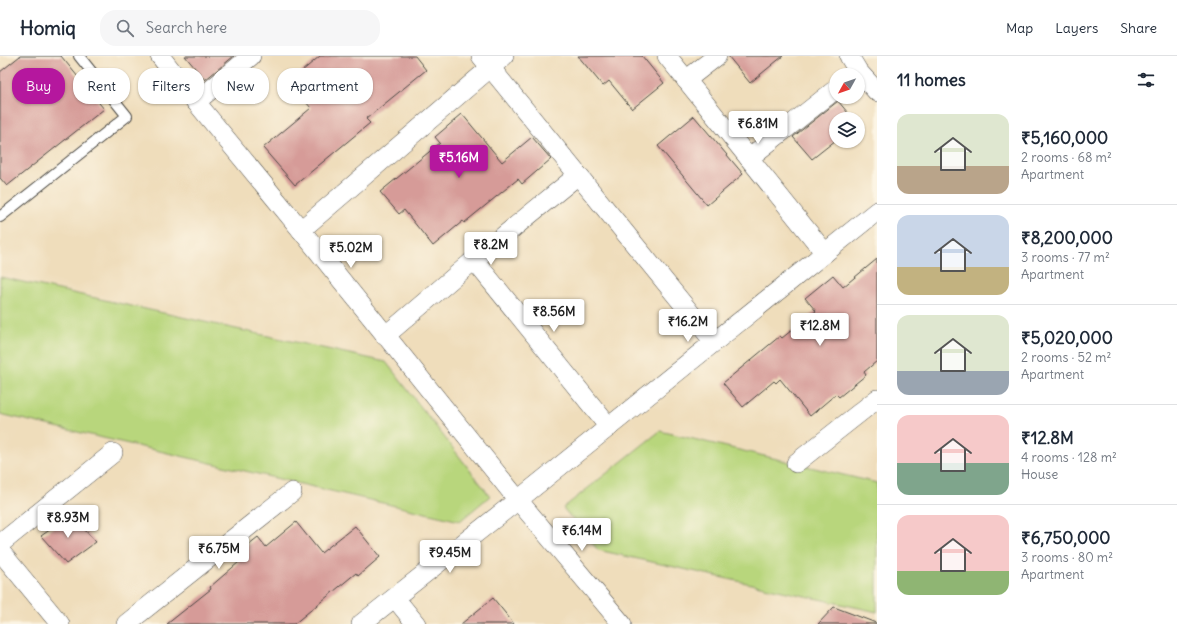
<!DOCTYPE html>
<html lang="en">
<head>
<meta charset="utf-8">
<style>
	:root { --surface:#fff; --page:#f6f6f7; --text:#1f2937; --muted:#747a83; --line:#e0e1e3; --accent:#b5179e }
	body { margin:0; font-family:Delius,sans-serif; background:var(--page); color:var(--text); height:100vh; display:flex; flex-direction:column; font-size:15px; white-space:nowrap }
	* { box-sizing:border-box; margin:0 }
	p { font-size:13px; color:var(--muted) }
	.icon { flex:none; width:22px; height:22px; fill:none; stroke:currentColor; stroke-width:2; stroke-linecap:round; stroke-linejoin:round }
	.map { position:relative; flex:1; overflow:hidden }
	.sheet { display:flex; flex-direction:column; background:var(--surface); width:300px }
	.sheet>* { flex:none }
	.guide { position:absolute; left:12px; top:12px; width:380px; height:36px; display:flex; gap:8px }
	.needle { width:26px; rotate:230deg }
	.fabs { position:absolute; left:829px; top:12px; display:grid; gap:8px }
	.fabs a { display:grid; place-items:center; width:36px; height:36px; border-radius:50%; background:var(--surface); box-shadow:0 1px 3px #0004; font-size:20px }
	.price { position:absolute; translate:-50% -34px; padding:0 9px; border-radius:4px; background:#fff; color:#222; font-size:13px; line-height:26px; filter:drop-shadow(0 1px 2px #0008) }
	.price::after { content:''; position:absolute; left:50%; top:24px; width:12px; height:9px; margin-left:-6px; background:inherit; clip-path:polygon(0 0,100% 0,50% 100%) }
	.price.on { background:var(--accent); color:#fff }
	ul { padding:0; list-style:none }
	li { display:flex; align-items:center; gap:12px; height:100px; padding:0 20px }
	li+li { border-top:1px solid var(--line) }
	li span { display:grid; place-items:center; flex:none; width:112px; height:80px; border-radius:12px; color:#555 }
	li>.icon { margin-inline-start:auto }
	span .icon { width:48px; height:48px; fill:#fffc; stroke-width:1 }
	li b { font-size:17px }
	h2 { display:flex; justify-content:space-between; align-items:center; height:48px; padding:0 20px; font-size:17px }
	.tag { padding:0 14px; border-radius:16px; background:var(--surface); box-shadow:0 1px 3px #0004; font-size:14px; line-height:36px }
	.tag.on { background:var(--accent); color:#fff }
	header { display:flex; align-items:center; gap:24px; box-sizing:border-box; height:56px; padding:0 20px; background:var(--surface); border-bottom:1px solid var(--line) }
	header strong { font-size:19px }
	nav { display:flex; gap:22px; margin-inline-start:auto; font-size:14px }
	.search { width:280px; height:36px; background:var(--page); display:flex; align-items:center; gap:10px; box-sizing:border-box; padding:0 14px; border-radius:16px; color:var(--muted); font-size:15px }
	main { display:flex; flex:1; min-height:0 }
	.map>svg:first-child { display:block }
	.green { fill:#b8d67c; stroke:#728054 }
	.building { fill:#d69b98 }
	.lines { fill:none; stroke-linecap:round; stroke-linejoin:round }
	.service-casing { stroke:#484641; stroke-width:12 }
	.minor-casing { stroke:#484641; stroke-width:20 }
	.service { stroke:#fff; stroke-width:10 }
	.minor { stroke:#fff; stroke-width:19 }
</style>
</head>
<body>
<header>
<strong>Homiq</strong>
<div class="search"><svg class="icon" aria-label="search" viewBox="0 0 24 24"><circle cx="10" cy="10" r="6"/><path d="M15 15l6 6"/></svg>Search here</div>
<nav><a>Map</a><a>Layers</a><a>Share</a></nav>
</header>
<main>
<div class="map">
<svg width="877" height="568" viewBox="0 0 877 568">
	<rect width="100%" height="100%" fill="#fcf5e5"/>
	<filter id="ink" filterUnits="userSpaceOnUse"><feTurbulence type="fractalNoise" baseFrequency=".025" numOctaves="2"/><feDisplacementMap in="SourceGraphic" scale="8" xChannelSelector="R" yChannelSelector="G"/><feConvolveMatrix kernelMatrix="1 2 1 2 8 2 1 2 1" color-interpolation-filters="sRGB"/></filter>
	<filter id="wash" filterUnits="userSpaceOnUse"><feTurbulence type="fractalNoise" baseFrequency=".012" numOctaves="4" result="noise"/><feDisplacementMap in="SourceGraphic" scale="16" xChannelSelector="R" yChannelSelector="G"/><feGaussianBlur stdDeviation="0.9" result="paint"/><feColorMatrix in="noise" values="0 0 0 0 0 0 0 0 0 0 0 0 0 0 0 0 0 1.4 0 .05"/><feComposite in="paint" operator="in"/></filter>
	<g filter="url(#wash)">
		<rect width="100%" height="100%" fill="#efddbb"/>
		<g class="green">
			<path d="M0,221L386,306L490,440L460,465L0,358Z"/>
			<path d="M660,375L877,427V556L598,494L563,452Z"/>
		</g>
		<g id="blocks">
			<g class="building">
				<path d="M20,0H61L104,53L7,130L0,122V16Z"/>
				<path d="M185,0H234L205,24Z"/>
				<path d="M320,0H415L426,14L366,63L370,67L295,129L263,92L311,52L289,26Z"/>
				<path d="M578,0H642L664,27L632,53L609,25L603,30Z"/>
				<path d="M728,0H783L750,27Z"/>
				<path d="M838,45L853,63H836V84L812,103L793,81Z"/>
				<path d="M462,58L502,106L532,81L551,103L522,128L518,123L464,167L463,165L433,190L404,154L399,158L380,136L440,87L435,81Z"/>
				<path d="M694,60L743,118L707,149L658,90Z"/>
				<path d="M877,203V305L864,316L866,319L839,341L836,338L810,360L780,323L776,327L774,325L743,351L723,327L780,280L782,282L816,255L805,242L833,219L843,231Z"/>
				<path d="M71,459L96,486L66,508L41,480Z"/>
				<path d="M296,466L321,497L355,470L380,501L358,520L356,517L294,568H167L211,533L210,531L239,506L234,500L258,481L266,491Z"/>
				<path d="M493,542L514,568H461Z"/>
				<path d="M834,551L876,567L875,568H818Z"/>
			</g>
		</g>
	</g>
	<g filter="url(#ink)">
		<use href="#blocks" fill-opacity="0" stroke="#484641" stroke-width="1"/>
		<g class="lines">
			<g class="service-casing">
				<path id="service" d="M0,161L127,60L79,0"/>
			</g>
			<g class="minor-casing">
				<g id="minor">
					<path d="M160,0L196,46L301,174L518,444L622,568"/>
					<path d="M481,0L714,286"/>
					<path d="M667,0L825,197"/>
					<path d="M849,0L858,15L877,36"/>
					<path d="M686,24L717,0"/>
					<path d="M196,46L251,0"/>
					<path d="M749,102L836,33"/>
					<path d="M301,174L504,0"/>
					<path d="M474,204L609,371"/>
					<path d="M385,280L474,204L578,119"/>
					<path d="M796,407L877,343"/>
					<path d="M0,488L113,397"/>
					<path d="M0,495L60,568"/>
					<path d="M395,542L416,568"/>
					<path d="M126,568L292,436"/>
					<path d="M361,568L518,444L877,155"/>
				</g>
			</g>
			<use href="#service" class="service"/>
			<use href="#minor" class="minor"/>
		</g>
	</g>
</svg>
<div class="fabs">
<a><svg class="needle" viewBox="-14 -14 28 28"><path d="M0-13l5 13h-10z" fill="#e53935"/><path d="M0 13l5-13h-10z" fill="#747a83"/></svg></a>
<a><svg class="icon" aria-label="layers" viewBox="0 0 24 24"><path d="M12 4l9 5-9 5-9-5zM3 14l9 5 9-5"/></svg></a>
</div>
<b class="price" style="left:758px;top:89px">₹6.81M</b>
<b class="price on" style="left:459px;top:123px">₹5.16M</b>
<b class="price" style="left:491px;top:210px">₹8.2M</b>
<b class="price" style="left:351px;top:213px">₹5.02M</b>
<b class="price" style="left:554px;top:277px">₹8.56M</b>
<b class="price" style="left:688px;top:287px">₹16.2M</b>
<b class="price" style="left:820px;top:291px">₹12.8M</b>
<b class="price" style="left:68px;top:483px">₹8.93M</b>
<b class="price" style="left:582px;top:496px">₹6.14M</b>
<b class="price" style="left:219px;top:514px">₹6.75M</b>
<b class="price" style="left:450px;top:518px">₹9.45M</b>
<div class="guide">
<a class="tag on">Buy</a>
<a class="tag">Rent</a>
<a class="tag">Filters</a>
<a class="tag">New</a>
<a class="tag">Apartment</a>
</div>
</div>
<section class="sheet">
<h2>11 homes<svg class="icon" aria-label="filters" viewBox="0 0 24 24"><path d="M4 7h16M4 17h16"/><circle cx="9" cy="7" r="2"/><circle cx="15" cy="17" r="2"/></svg></h2>
<ul>
<li><span style="background:linear-gradient(#dfe7d0 65%,#b9a48a 0)"><svg class="icon" aria-label="home" viewBox="0 0 24 24"><path d="M3 11l9-7 9 7M6 9v11h12V9"/></svg></span><div><b>₹5,160,000</b><p>2 rooms · 68 m²</p><p>Apartment</p></div></li>
<li><span style="background:linear-gradient(#c9d6e8 65%,#c2b280 0)"><svg class="icon" aria-label="home" viewBox="0 0 24 24"><path d="M3 11l9-7 9 7M6 9v11h12V9"/></svg></span><div><b>₹8,200,000</b><p>3 rooms · 77 m²</p><p>Apartment</p></div></li>
<li><span style="background:linear-gradient(#dfe7d0 70%,#9aa5b1 0)"><svg class="icon" aria-label="home" viewBox="0 0 24 24"><path d="M3 11l9-7 9 7M6 9v11h12V9"/></svg></span><div><b>₹5,020,000</b><p>2 rooms · 52 m²</p><p>Apartment</p></div></li>
<li><span style="background:linear-gradient(#f6c9c9 60%,#7fa58c 0)"><svg class="icon" aria-label="home" viewBox="0 0 24 24"><path d="M3 11l9-7 9 7M6 9v11h12V9"/></svg></span><div><b>₹12.8M</b><p>4 rooms · 128 m²</p><p>House</p></div></li>
<li><span style="background:linear-gradient(#f6c9c9 70%,#8fb573 0)"><svg class="icon" aria-label="home" viewBox="0 0 24 24"><path d="M3 11l9-7 9 7M6 9v11h12V9"/></svg></span><div><b>₹6,750,000</b><p>3 rooms · 80 m²</p><p>Apartment</p></div></li>
</ul>
</section>
</main>
</body>
</html>
